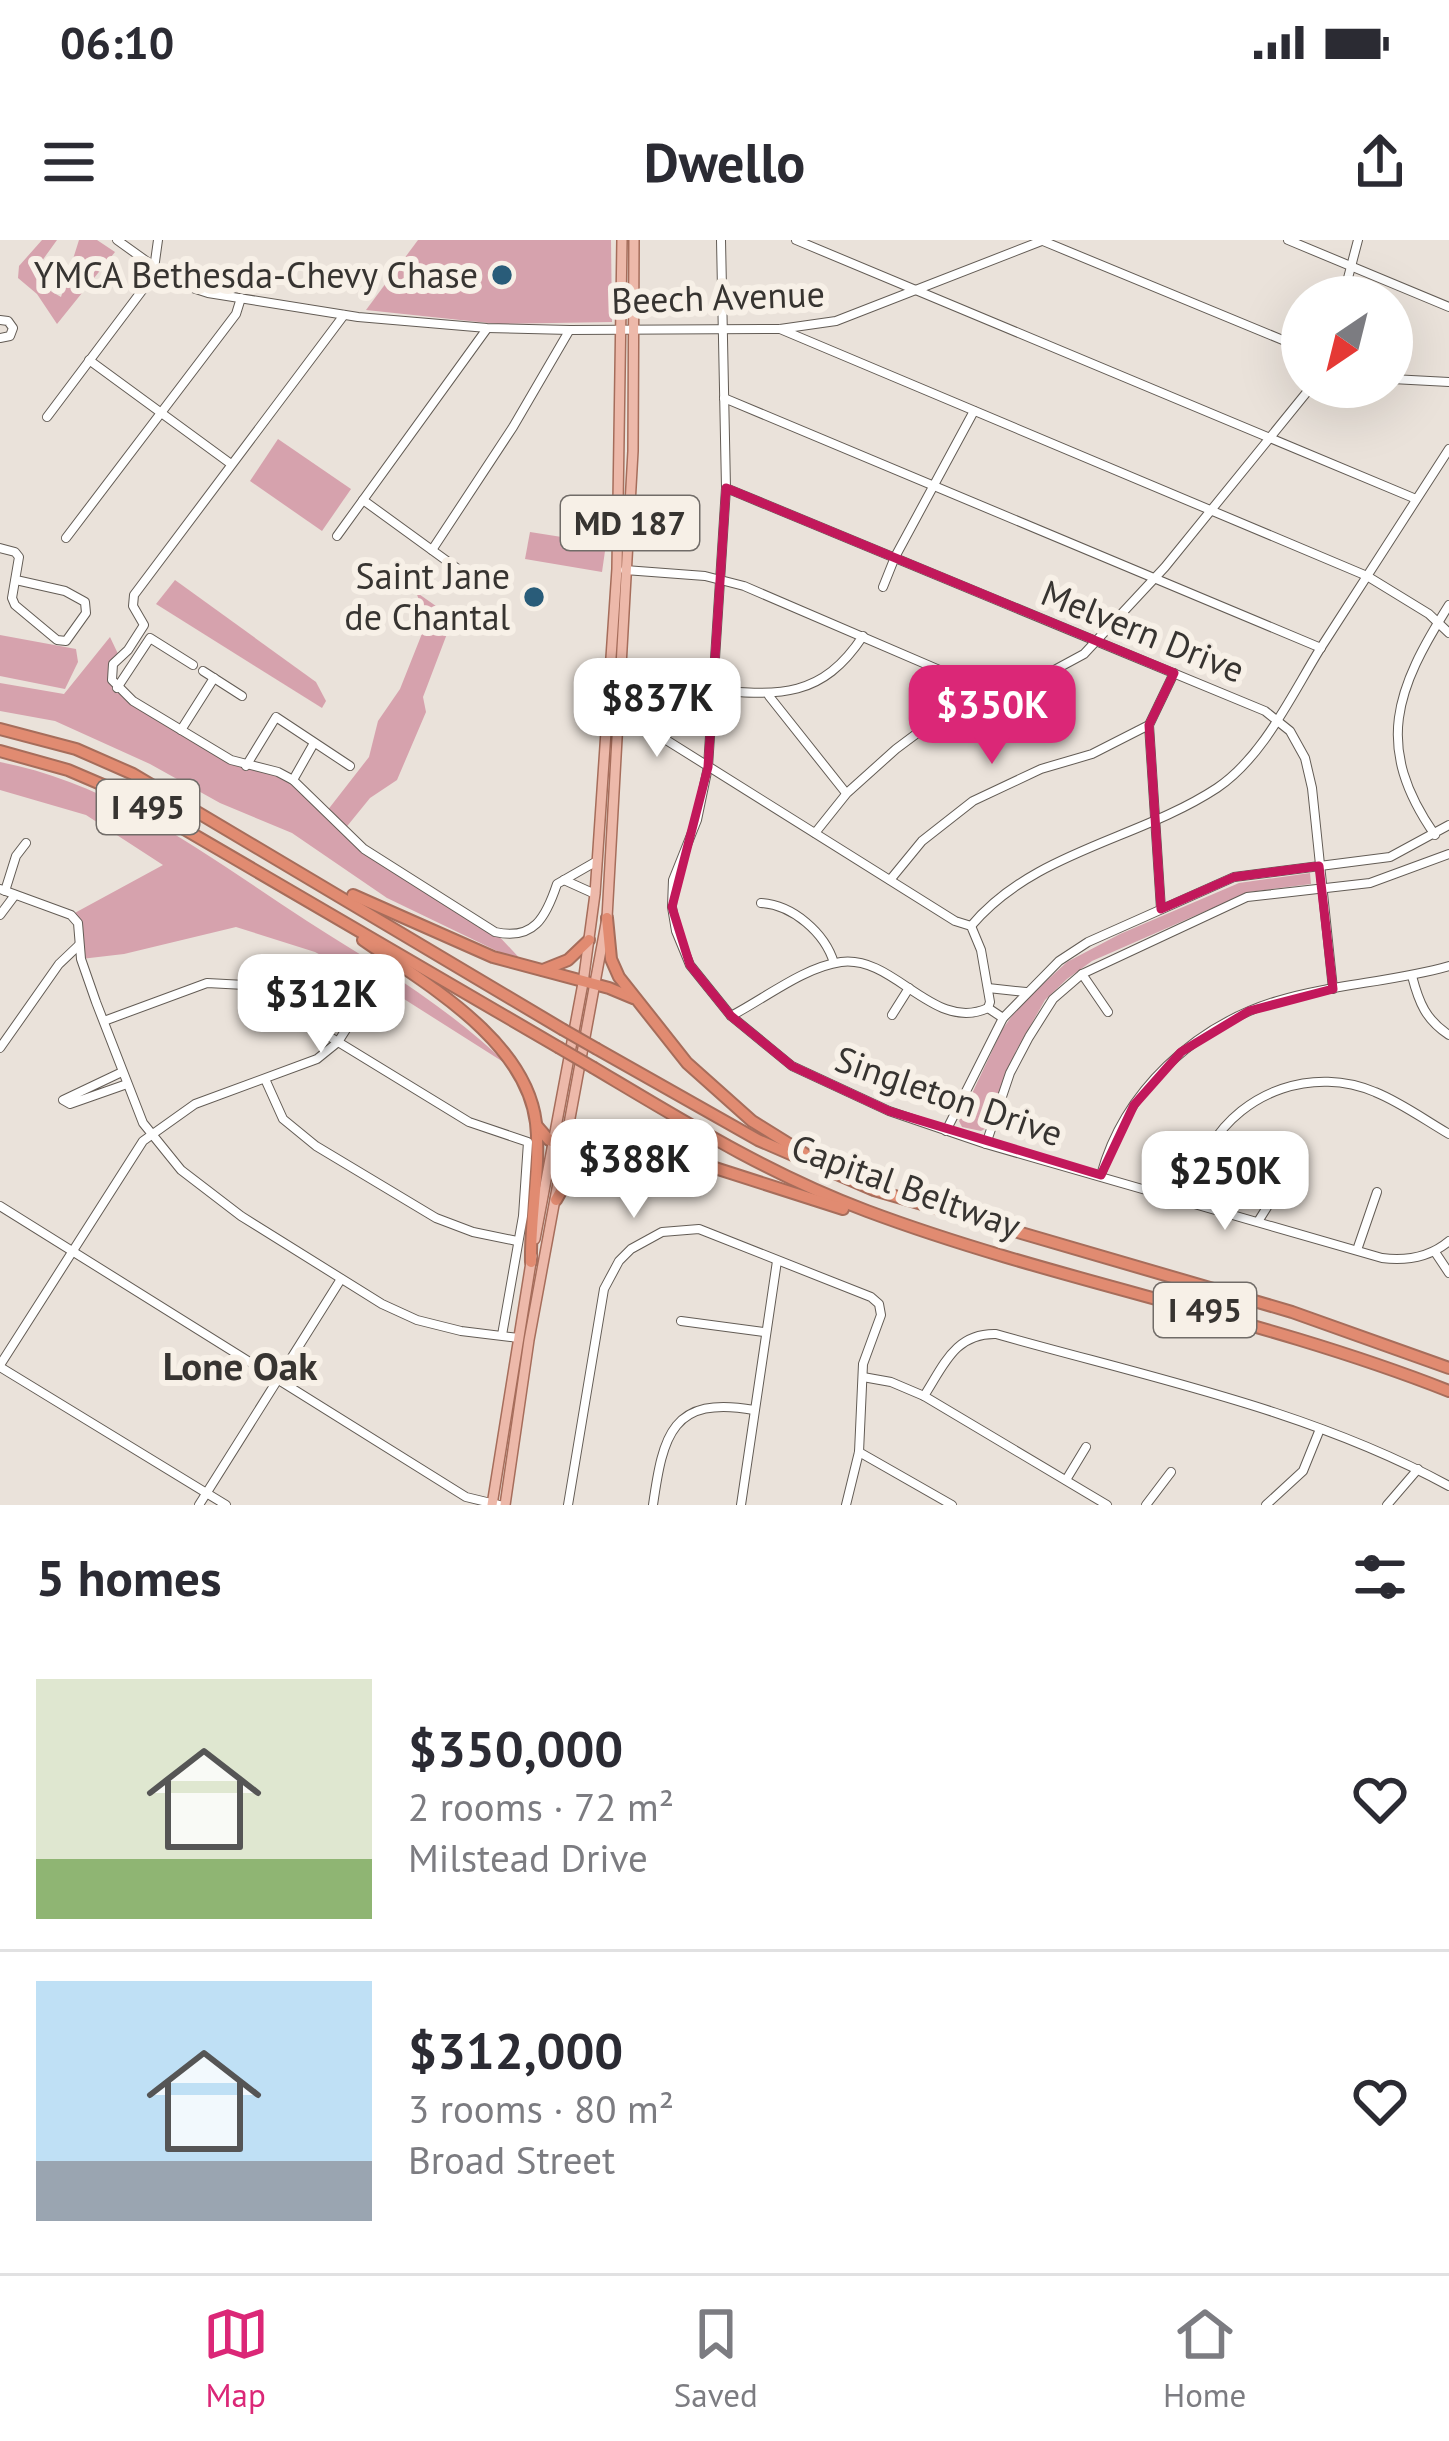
<!DOCTYPE html>
<html lang="en">
<head>
<meta charset="utf-8">
<style>
	:root { --surface:#fff; --page:#f2f2f3; --text:#2b2b33; --muted:#7c7c81; --line:#e1e1e2; --accent:#db2777 }
	body { margin:0; font-family:"PT Sans",sans-serif; background:var(--page); color:var(--text); height:100vh; display:flex; flex-direction:column; font-size:45px; white-space:nowrap }
	* { box-sizing:border-box; margin:0 }
	p { font-size:39px; color:var(--muted) }
	.icon { flex:none; width:66px; height:66px; fill:none; stroke:currentColor; stroke-width:2; stroke-linecap:round; stroke-linejoin:round }
	.map { position:relative; height:1265px; overflow:hidden }
	.panel { display:flex; flex-direction:column; background:var(--surface); flex:1 }
	.panel>* { flex:none }
	.needle { width:78px; rotate:215deg }
	.buttons { position:absolute; left:1281px; top:36px; display:grid; gap:24px }
	.buttons a { display:grid; place-items:center; width:132px; height:132px; border-radius:50%; background:var(--surface); box-shadow:0 12px 48px #0002; font-size:60px }
	.price { position:absolute; translate:-50% -102px; padding:0 27px; border-radius:24px; background:#fff; color:#222; font-size:39px; line-height:78px; filter:drop-shadow(0 3px 6px #0008) }
	.price::after { content:''; position:absolute; left:50%; top:72px; width:36px; height:27px; margin-left:-18px; background:inherit; clip-path:polygon(0 0,100% 0,50% 100%) }
	.price.active { background:var(--accent); color:#fff }
	ul { padding:0; list-style:none }
	li { display:flex; align-items:center; gap:36px; height:300px; padding:0 36px }
	li+li { border-top:3px solid var(--line) }
	li span { display:grid; place-items:center; flex:none; width:336px; height:240px; border-radius:0px; color:#555 }
	li>.icon { margin-inline-start:auto }
	span .icon { width:144px; height:144px; fill:#fffc; stroke-width:1 }
	li b { font-size:51px }
	h2 { display:flex; justify-content:space-between; align-items:center; height:144px; padding:0 36px; font-size:51px }
	.status { display:flex; justify-content:space-between; align-items:center; height:84px; padding:0 60px; background:var(--surface); direction:ltr }
	.status svg { height:33px; fill:currentColor }
	header { display:flex; justify-content:space-between; align-items:center; height:156px; padding:0 36px; background:var(--surface); font-size:54px; font-weight:700 }
	.menu { display:flex; justify-content:space-around; align-items:center; height:168px; border-top:3px solid var(--line); background:var(--surface); font-size:33px; color:var(--muted) }
	.menu a { display:grid; justify-items:center; gap:6px }
	.menu .active { color:var(--accent) }
	.map>svg:first-child { display:block }
	.green { fill:#d6a2ad }
	.lines { fill:none; stroke-linecap:round; stroke-linejoin:round }
	.minor-casing { stroke:#635c55; stroke-width:10 }
	.major-casing { stroke:#a66d5b; stroke-width:12 }
	.highway-casing { stroke:#a66d5b; stroke-width:14 }
	.minor { stroke:#fff; stroke-width:8 }
	.major { stroke:#edb9aa; stroke-width:9 }
	.highway { stroke:#e18b71; stroke-width:10 }
	.highway-bridge-casing { stroke:#a66d5b; stroke-width:14; stroke-linecap:butt }
	.highway-bridge { stroke:#e18b71; stroke-width:10 }
	.marked { fill:none; stroke:#c2185b; stroke-width:9; stroke-linejoin:round }
	.poi-dot { fill:#295c79; stroke:#f7f0e7; stroke-width:4.5 }
	.labels { text-anchor:middle; stroke-width:12; stroke-linejoin:round; paint-order:stroke }
	.shield { fill:#f7f0e7; stroke:#716c68; stroke-width:3 }
	.shield-label { font-size:33px; font-weight:bold; fill:#373431 }
	.poi-label { font-size:36px; fill:#373431; stroke:#f7f0e7; text-anchor:end }
	.street-label { font-size:36px; fill:#373431; stroke:#f7f0e7 }
	.neighbourhood-label { font-size:39px; font-weight:bold; fill:#373431; stroke:#f7f0e7 }
</style>
</head>
<body>
<div class="status"><b>06:10</b><svg viewBox="0 0 49 12"><path d="M0 12V9h3v3zM5 12V6h3v6zM10 12V3h3v9zM15 12V0h3v12zM26 1h20v11H26zM47 4h2v5h-2z"/></svg></div>
<header><svg class="icon" aria-label="menu" viewBox="0 0 24 24"><path d="M4 6h16M4 12h16M4 18h16"/></svg>Dwello<svg class="icon" aria-label="share" viewBox="0 0 24 24"><path d="M12 15V3M7 8l5-5 5 5M5 13v7h14v-7"/></svg></header>
<div class="map">
<svg width="1449" height="1265" viewBox="0 0 1449 1265">
	<rect width="100%" height="100%" fill="#eae2da"/>
	<g class="green">
		<path d="M42,0H57L39,25L40,45L61,57L79,0H97L115,12L57,84L37,54L18,38L19,26Z"/>
		<path d="M418,0H611L612,82L498,84L366,70Z"/>
		<path d="M278,199L351,249L322,291L250,241Z"/>
		<path d="M530,292L606,304L602,332L525,319Z"/>
		<path d="M175,340L316,442L326,461L322,468L156,364Z"/>
		<path d="M416,352L453,378L423,457L426,472L397,540L370,558L344,590L364,609L495,692L526,725L387,658L292,593L220,563L150,524L55,481L0,471V443L64,454L110,397L119,416L113,424L117,448L231,520L278,532L327,571L369,517L378,481L400,449L427,381Z"/>
		<path d="M0,395L76,409L78,422L65,449L0,436Z"/>
		<path d="M0,522C117,545 209,617 307,681C378,726 447,766 508,825L404,759L315,712L236,687L124,714L81,719L78,683L71,675L163,625L86,575L0,550Z"/>
		<path d="M1310,633L1311,644L1249,652L1092,721L1067,739L1045,760L1016,811L985,889L981,891L962,887L959,881L1002,790L1018,767L1067,722L1120,694L1239,643Z"/>
	</g>
	<g class="lines">
		<g class="minor-casing">
			<g id="minor">
				<path d="M117,0L177,43L208,53L358,77L487,88L570,90L780,89L836,81L1044,0"/>
				<path d="M721,0L726,248L708,527L697,580L673,640L672,667L676,691L690,725L731,776L792,826L889,871L986,904L1382,1018C1406,1021 1430,1017 1449,1001"/>
				<path d="M796,0L1416,259"/>
				<path d="M1288,0L1449,67"/>
				<path d="M1043,1L1302,108"/>
				<path d="M1343,57L1358,0"/>
				<path d="M344,75L134,355L133,366L144,385L128,410L113,424L112,440L133,461L231,520L278,532L293,540L364,609L495,692C534,701 546,677 557,644L597,621"/>
				<path d="M0,80L8,81L13,88L10,96L0,98"/>
				<path d="M780,89L1367,336L1429,374L1449,393"/>
				<path d="M89,120L231,224"/>
				<path d="M1392,139L1449,142"/>
				<path d="M724,158L1321,408"/>
				<path d="M47,177L153,36L158,0"/>
				<path d="M726,248L1265,471L1290,491L1305,518L1312,548L1333,749"/>
				<path d="M363,260L480,345"/>
				<path d="M337,296L486,90"/>
				<path d="M66,298L236,74L241,58"/>
				<path d="M0,308L15,312L19,317L12,358L15,365L57,400L66,401L86,373L85,362L65,351L16,340"/>
				<path d="M432,310L513,187L569,91"/>
				<path d="M625,330L705,336L744,346L979,447L1036,440L1084,414L1165,327L1311,147"/>
				<path d="M883,347L895,317L974,171"/>
				<path d="M203,431L242,456"/>
				<path d="M117,448L150,398L193,425"/>
				<path d="M711,450C780,456 822,458 863,396"/>
				<path d="M769,456L846,553"/>
				<path d="M608,476L629,479L663,498L955,681L971,686L981,710L990,762L988,768"/>
				<path d="M181,490L214,438"/>
				<path d="M246,526L276,477L350,526"/>
				<path d="M293,540L314,503"/>
				<path d="M815,593L847,553L896,509L979,447"/>
				<path d="M1435,595C1373,506 1396,449 1449,365"/>
				<path d="M564,640L595,654"/>
				<path d="M890,640L922,601L973,561L1041,529L1092,514L1149,485"/>
				<path d="M0,649L71,675L78,683L81,719L96,762L143,883L181,930L241,976L382,1064L417,1080L461,1091L519,1098"/>
				<path d="M5,651L16,616L26,603"/>
				<path d="M761,663C793,665 825,693 834,723"/>
				<path d="M1161,669L1149,485L1174,433"/>
				<path d="M0,675L15,655"/>
				<path d="M971,686C1034,611 1138,600 1217,548C1263,517 1291,456 1320,409C1363,342 1406,276 1449,209"/>
				<path d="M1082,734L1108,772"/>
				<path d="M1412,736C1419,763 1426,780 1449,795"/>
				<path d="M988,748L1026,752"/>
				<path d="M892,775L909,748"/>
				<path d="M731,776C764,759 804,727 841,722C895,715 933,793 988,768L1003,778"/>
				<path d="M104,781L207,743L245,745L469,882L528,902L523,976L502,1095"/>
				<path d="M0,808L59,724L79,705"/>
				<path d="M122,832L63,860L70,864L127,844"/>
				<path d="M265,839L283,879L316,906L436,978L473,992L517,1001"/>
				<path d="M946,891L1003,778L1059,721L1088,702L1234,637L1390,617L1449,585"/>
				<path d="M986,904L1010,833L1029,797L1053,759L1082,734L1247,657L1370,643L1449,614"/>
				<path d="M1101,935C1124,851 1195,786 1277,761C1333,744 1393,742 1449,726"/>
				<path d="M1191,960C1196,943 1201,923 1210,907C1243,851 1314,826 1375,852C1400,862 1425,880 1449,894"/>
				<path d="M0,966L466,1257L499,1265"/>
				<path d="M1259,980L1279,948L1302,936"/>
				<path d="M1357,1010L1377,952"/>
				<path d="M1435,1012L1449,1033"/>
				<path d="M681,1081L764,1092"/>
				<path d="M0,1125L143,901L195,864L317,819L338,802L364,761"/>
				<path d="M0,1127L226,1265"/>
				<path d="M863,1137L891,1142L924,1156L1107,1265"/>
				<path d="M924,1156C944,1125 955,1093 996,1094C1148,1137 1310,1170 1449,1246"/>
				<path d="M859,1212L952,1265"/>
				<path d="M1066,1240L1086,1207"/>
				<path d="M199,1265L341,1039"/>
				<path d="M568,1265L604,1049L619,1021L631,1009L662,992L699,989L871,1057L879,1064L881,1075L863,1124L859,1212L846,1265"/>
				<path d="M653,1265C663,1195 672,1155 754,1170"/>
				<path d="M741,1265L777,1021"/>
				<path d="M1146,1265L1171,1232"/>
				<path d="M1266,1265L1303,1231L1320,1189"/>
				<path d="M1387,1265L1418,1229"/>
			</g>
		</g>
		<g class="major-casing">
			<g id="major">
				<path d="M535,999L583,743L595,654L617,329L622,0"/>
				<path d="M492,1265L532,1016"/>
				<path d="M505,1265L529,1100L607,678L633,211L634,0"/>
			</g>
		</g>
		<g class="highway-casing">
			<g id="highway">
				<path d="M0,489L76,509L133,534L562,789"/>
				<path d="M0,511L68,530L124,554L558,807"/>
				<path d="M353,655L493,717L609,748L633,758"/>
				<path d="M607,678L611,719L619,737L687,823L752,881L805,914"/>
				<path d="M363,700C426,744 526,800 536,883C541,927 530,976 531,1022"/>
				<path d="M543,730L568,720L589,700"/>
				<path d="M597,809L758,900L874,950L1292,1072L1449,1128"/>
				<path d="M594,828C683,881 770,935 867,971C1057,1042 1259,1076 1449,1151"/>
				<path d="M537,886L549,900L571,908L712,927L843,969"/>
				<path d="M556,960L572,932L602,913"/>
			</g>
		</g>
		<use href="#minor" class="minor"/>
		<use href="#major" class="major"/>
		<use href="#highway" class="highway"/>
		<g class="highway-bridge-casing">
			<g id="highway-bridge">
				<path d="M562,789L597,809"/>
				<path d="M558,807L594,828"/>
			</g>
		</g>
		<use href="#highway-bridge" class="highway-bridge"/>
	</g>
	<path class="marked" d="M726,248L1174,433L1149,485L1161,669L1234,637L1319,626L1333,749L1249,771L1181,812L1134,865L1101,935L889,871L792,826L731,776L690,725L672,667L708,527Z"/>
	<g class="poi-dot">
		<circle cx="502" cy="35" r="12"/>
		<circle cx="534" cy="357" r="12"/>
	</g>
	<g class="labels">
		<g class="shield">
			<rect x="561" y="256" width="138" height="54" rx="9"/>
			<rect x="97" y="540" width="102" height="54" rx="9"/>
			<rect x="1154" y="1043" width="102" height="54" rx="9"/>
		</g>
		<g class="shield-label">
			<text x="630" y="295">MD 187</text>
			<text x="148" y="579">I 495</text>
			<text x="1205" y="1082">I 495</text>
		</g>
		<g class="poi-label">
			<text x="478" y="48">YMCA Bethesda-Chevy Chase</text>
			<text x="510" y="349">Saint Jane<tspan x="510" dy="41">de Chantal</tspan></text>
		</g>
		<g class="street-label">
			<text transform="translate(718 57) rotate(-2)" y="13">Beech Avenue</text>
			<text transform="translate(1143 391) rotate(22)" y="13">Melvern Drive</text>
			<text transform="translate(949 856) rotate(19)" y="13">Singleton Drive</text>
			<text transform="translate(906 946) rotate(20)" y="13">Capital Beltway</text>
		</g>
		<g class="neighbourhood-label">
			<text x="240" y="1140">Lone Oak</text>
		</g>
	</g>
</svg>
<div class="buttons">
<a><svg class="needle" viewBox="-14 -14 28 28"><path d="M0-13l5 13h-10z" fill="#e53935"/><path d="M0 13l5-13h-10z" fill="#7c7c81"/></svg></a>
</div>
<b class="price" style="left:657px;top:520px">$837K</b>
<b class="price active" style="left:992px;top:527px">$350K</b>
<b class="price" style="left:321px;top:816px">$312K</b>
<b class="price" style="left:634px;top:981px">$388K</b>
<b class="price" style="left:1225px;top:993px">$250K</b>
</div>
<section class="panel">
<h2>5 homes<svg class="icon" aria-label="filters" viewBox="0 0 24 24"><path d="M4 7h16M4 17h16"/><circle cx="9" cy="7" r="2"/><circle cx="15" cy="17" r="2"/></svg></h2>
<ul>
<li><span style="background:linear-gradient(#dfe7d0 75%,#8fb573 0)"><svg class="icon" aria-label="home" viewBox="0 0 24 24"><path d="M3 11l9-7 9 7M6 9v11h12V9"/></svg></span><div><b>$350,000</b><p>2 rooms · 72 m²</p><p>Milstead Drive</p></div><svg class="icon" aria-label="heart" viewBox="0 0 24 24"><path d="M12 20l-8-8c-3-5 5-10 8-4 3-6 11-1 8 4z"/></svg></li>
<li><span style="background:linear-gradient(#bfe0f5 75%,#9aa5b1 0)"><svg class="icon" aria-label="home" viewBox="0 0 24 24"><path d="M3 11l9-7 9 7M6 9v11h12V9"/></svg></span><div><b>$312,000</b><p>3 rooms · 80 m²</p><p>Broad Street</p></div><svg class="icon" aria-label="heart" viewBox="0 0 24 24"><path d="M12 20l-8-8c-3-5 5-10 8-4 3-6 11-1 8 4z"/></svg></li>
</ul>
</section>
<nav class="menu">
<a class="active"><svg class="icon" aria-label="map" viewBox="0 0 24 24"><path d="M3 6l6-2 6 2 6-2v14l-6 2-6-2-6 2zM9 4v14M15 6v14"/></svg>Map</a>
<a><svg class="icon" aria-label="saved" viewBox="0 0 24 24"><path d="M7 4h10v16l-5-4-5 4z"/></svg>Saved</a>
<a><svg class="icon" aria-label="home" viewBox="0 0 24 24"><path d="M3 11l9-7 9 7M6 9v11h12V9"/></svg>Home</a>
</nav>
</body>
</html>
